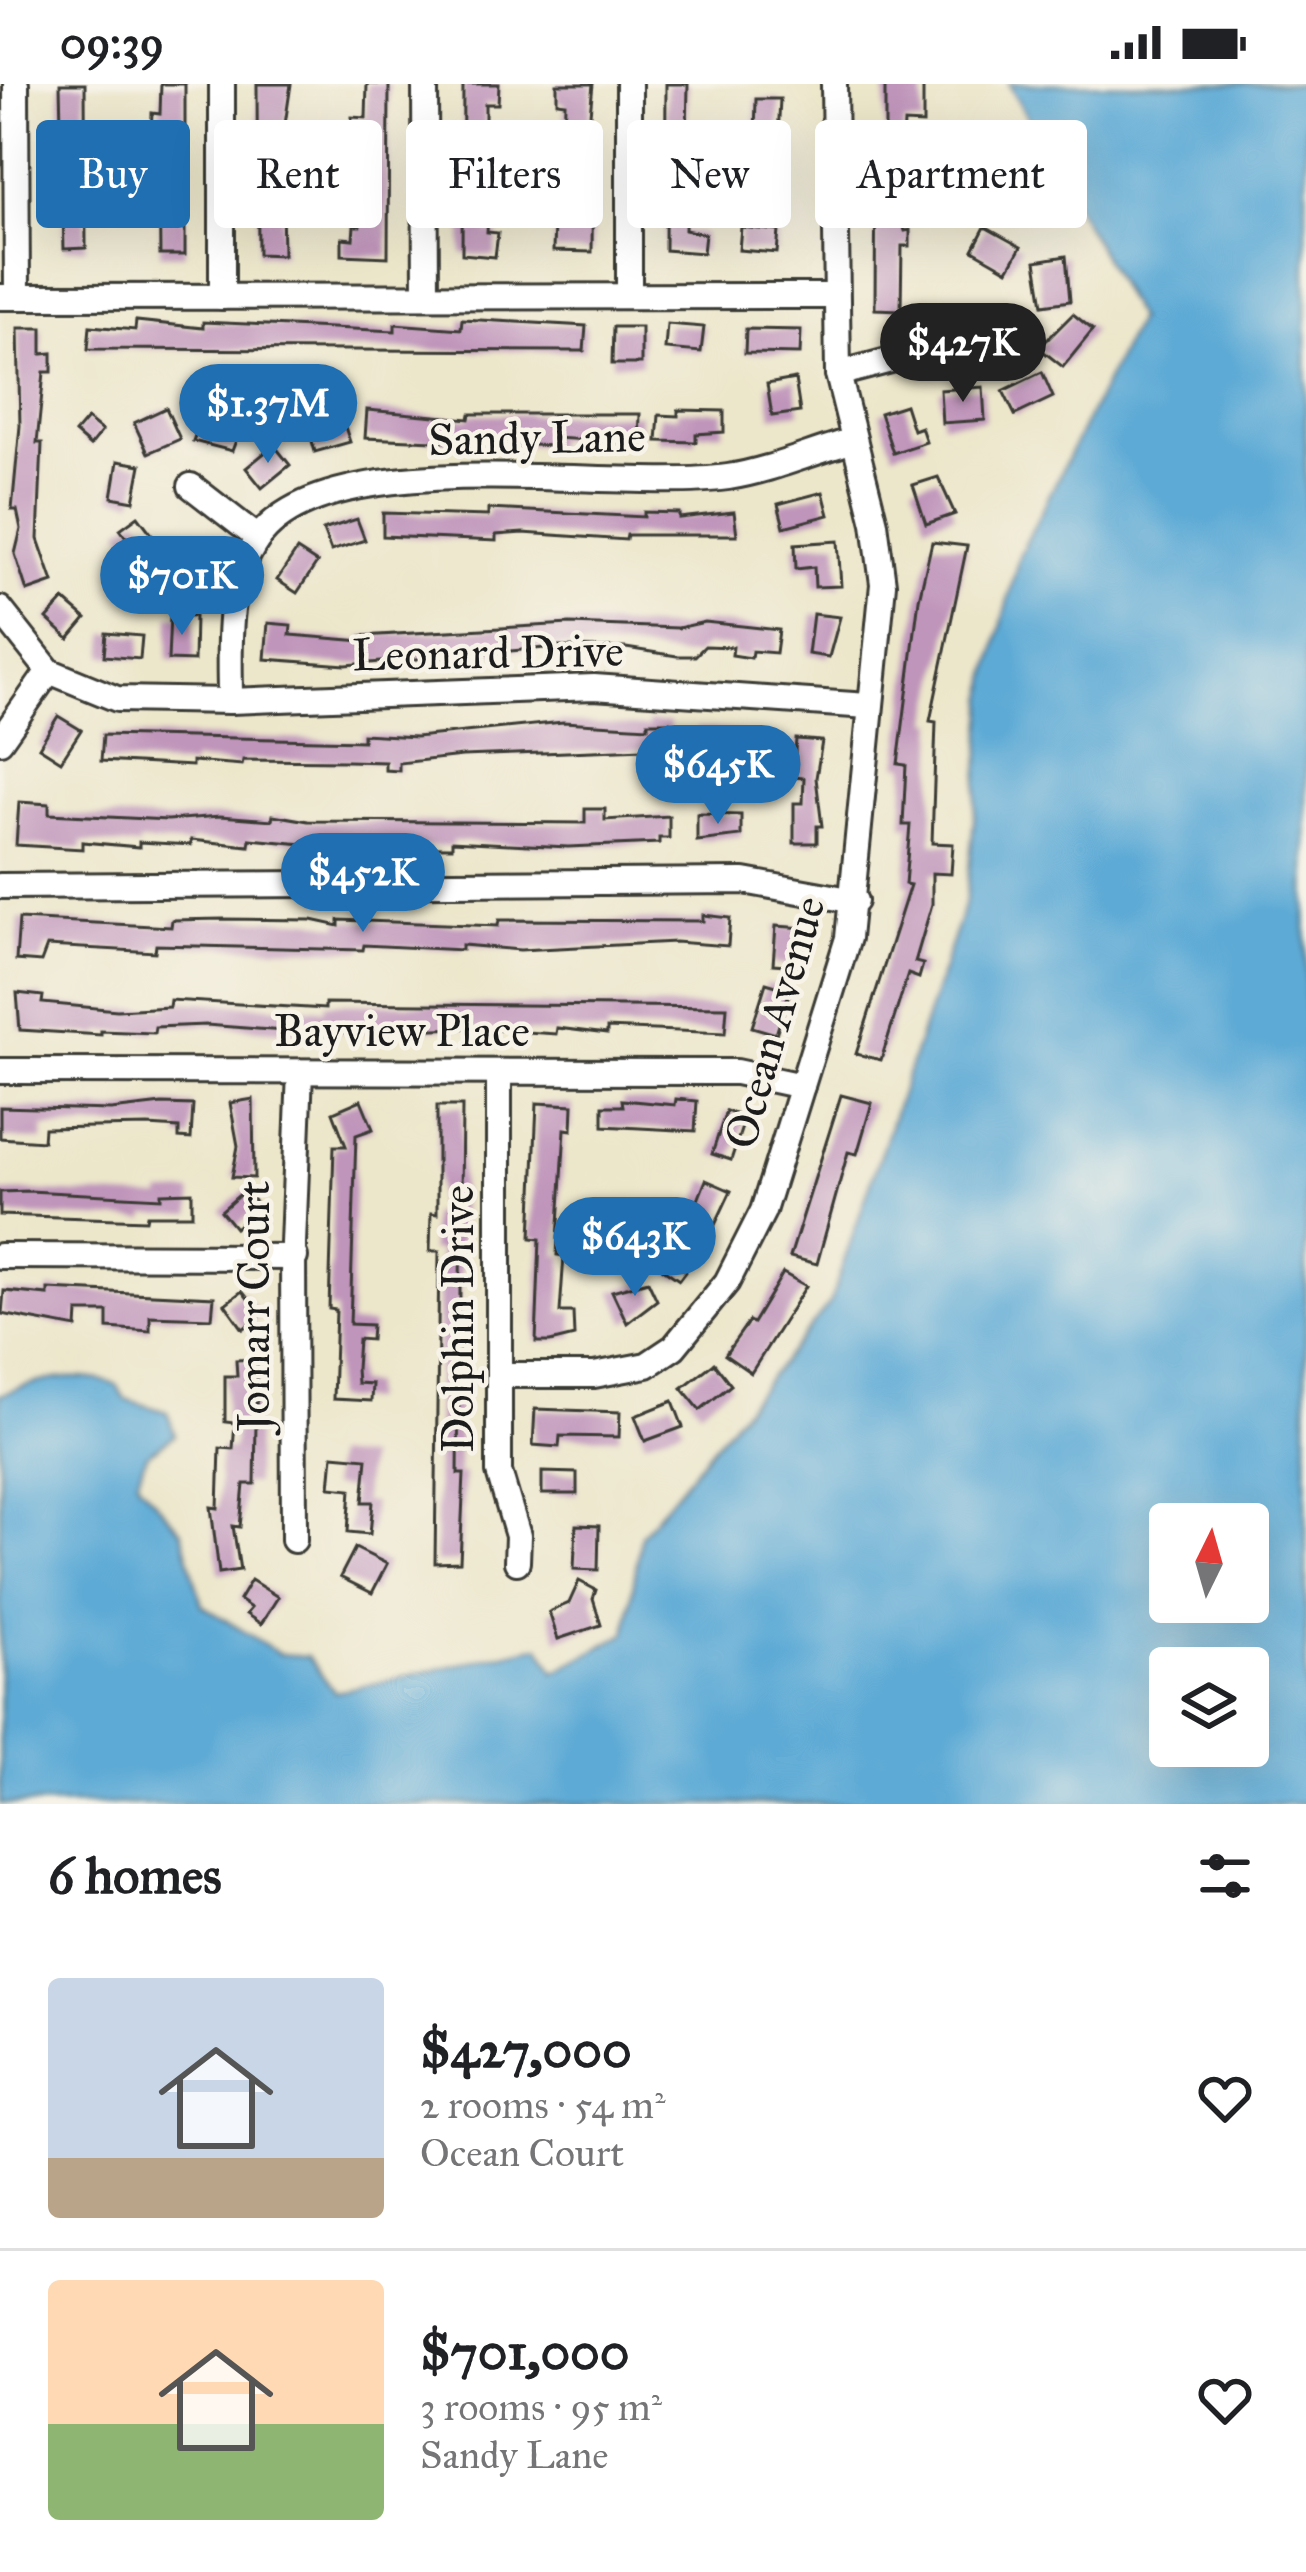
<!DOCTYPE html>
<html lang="en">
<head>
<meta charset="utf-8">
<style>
	:root { --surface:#fff; --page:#f6f6f6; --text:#202124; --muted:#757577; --line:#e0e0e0; --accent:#1f6fb2 }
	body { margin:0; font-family:"IM FELL Great Primer",serif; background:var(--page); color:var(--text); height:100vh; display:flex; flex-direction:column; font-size:45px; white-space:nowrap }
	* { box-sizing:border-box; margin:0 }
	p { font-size:39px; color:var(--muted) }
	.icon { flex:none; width:66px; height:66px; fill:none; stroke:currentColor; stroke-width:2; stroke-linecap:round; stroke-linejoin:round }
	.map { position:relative; height:1720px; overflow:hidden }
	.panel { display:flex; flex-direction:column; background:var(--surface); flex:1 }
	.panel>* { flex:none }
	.top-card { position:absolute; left:36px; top:36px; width:1236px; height:108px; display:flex; gap:24px }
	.needle { width:78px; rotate:5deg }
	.controls { position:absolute; left:1149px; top:1419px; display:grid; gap:24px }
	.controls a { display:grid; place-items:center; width:120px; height:120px; border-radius:12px; background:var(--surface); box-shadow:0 12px 48px #0002; font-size:60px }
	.price { position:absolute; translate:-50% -102px; padding:0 27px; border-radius:42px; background:var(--accent); color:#fff; font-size:39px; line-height:78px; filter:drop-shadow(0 3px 6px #0008) }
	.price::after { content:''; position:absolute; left:50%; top:72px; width:36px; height:27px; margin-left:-18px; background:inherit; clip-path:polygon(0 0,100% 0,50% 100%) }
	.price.current { background:#222; color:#fff }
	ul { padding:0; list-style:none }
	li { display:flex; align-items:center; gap:36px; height:300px; padding:0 48px }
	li+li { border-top:3px solid var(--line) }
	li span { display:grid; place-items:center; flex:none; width:336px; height:240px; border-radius:12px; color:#555 }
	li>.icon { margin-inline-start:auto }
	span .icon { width:144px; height:144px; fill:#fffc; stroke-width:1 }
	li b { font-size:51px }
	h2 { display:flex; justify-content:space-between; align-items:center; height:144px; padding:0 48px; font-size:51px }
	.pill { padding:0 42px; border-radius:12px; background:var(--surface); box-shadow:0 12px 48px #0002; font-size:42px; line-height:108px }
	.pill.current { background:var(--accent); color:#fff }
	.status { display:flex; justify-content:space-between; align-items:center; height:84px; padding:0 60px; background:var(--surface); direction:ltr }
	.status svg { height:33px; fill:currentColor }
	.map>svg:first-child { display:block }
	.water { fill:#5daad6; stroke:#3c6379; stroke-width:3; fill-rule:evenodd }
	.building { fill:#c095bb }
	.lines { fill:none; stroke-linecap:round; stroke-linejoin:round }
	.minor-casing { stroke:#3b3a36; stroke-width:30 }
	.minor { stroke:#fff; stroke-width:24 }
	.labels { text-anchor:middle; stroke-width:9; stroke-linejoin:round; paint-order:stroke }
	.street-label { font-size:45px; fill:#1c1c1c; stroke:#f7f3e8 }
</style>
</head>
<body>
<div class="status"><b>09:39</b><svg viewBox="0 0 49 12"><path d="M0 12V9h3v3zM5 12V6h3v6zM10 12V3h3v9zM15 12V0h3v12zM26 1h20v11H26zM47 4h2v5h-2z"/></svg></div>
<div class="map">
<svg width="1306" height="1720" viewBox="0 0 1306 1720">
	<rect width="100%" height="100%" fill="#f7f3e8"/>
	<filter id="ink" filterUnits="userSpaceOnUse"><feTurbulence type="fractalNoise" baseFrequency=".00833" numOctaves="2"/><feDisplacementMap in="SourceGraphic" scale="24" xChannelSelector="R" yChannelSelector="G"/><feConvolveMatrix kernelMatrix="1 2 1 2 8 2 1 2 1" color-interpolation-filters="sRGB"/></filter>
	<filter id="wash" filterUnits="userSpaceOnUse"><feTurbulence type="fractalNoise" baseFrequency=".004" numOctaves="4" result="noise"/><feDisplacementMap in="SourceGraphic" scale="48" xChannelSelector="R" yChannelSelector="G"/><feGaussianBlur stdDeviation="2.7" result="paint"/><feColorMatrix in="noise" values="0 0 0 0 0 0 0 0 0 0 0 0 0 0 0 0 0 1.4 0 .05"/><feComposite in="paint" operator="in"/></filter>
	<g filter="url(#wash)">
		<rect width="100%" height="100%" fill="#ece6ca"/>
		<path class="water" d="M1009,0H1306V1720H0V1311C39,1295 77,1287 117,1301L125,1315L167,1328L175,1351L146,1371L137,1397L182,1448L202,1521L280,1570L307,1572L335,1608L540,1562L555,1588L626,1549L641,1451L830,1219L966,816L988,595L1019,472L1137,235ZM1170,1440H1248V1518H1170ZM1170,1584H1248V1662H1170Z"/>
		<g id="blocks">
			<g class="building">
				<path d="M60,0H85L86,164L64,165Z"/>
				<path d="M161,0H185V171H160L159,67L150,66L152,29L160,30Z"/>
				<path d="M257,0H291L281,67L283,171L258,170Z"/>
				<path d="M367,0H389L388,173L342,171V154L353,155L354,142H360L367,71L350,70L352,33L366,34Z"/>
				<path d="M463,0H499L498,20H485V53H493L487,148L498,149L495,173L462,170Z"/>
				<path d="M557,0H593L588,50L593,51L592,168L553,167L555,110L564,111L565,73L555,72V55H564L565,19L557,18Z"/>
				<path d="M666,0H688L685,146L705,150L703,169L665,166Z"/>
				<path d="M885,0H923V40L904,39L902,72L922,73L921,105L902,104L901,135L905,147L910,146V162H902L901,226L875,225L876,61H885Z"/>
				<path d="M756,15H780L778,53L755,52Z"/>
				<path d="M758,75L781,77L777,115L754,113Z"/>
				<path d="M741,143L779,147L777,169L739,166Z"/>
				<path d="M985,143L1021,163L1008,186L973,166Z"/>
				<path d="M1066,172L1070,217L1043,221L1036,177Z"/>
				<path d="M1073,230L1093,246L1063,283L1039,264Z"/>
				<path d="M462,235L586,242L584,267L88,265L90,242L135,246L136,237L203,244V238L395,247V240L461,245Z"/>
				<path d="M667,240L704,243L701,268L665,265Z"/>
				<path d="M613,243H641V280H612Z"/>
				<path d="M18,244H42V270L52,269V288H44L37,359H42L38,455L53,498L27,507L15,470L21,445L17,426H12L20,342Z"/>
				<path d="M746,245L801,246L800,270L745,269Z"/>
				<path d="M1042,288L1053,313L1015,331L1003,307Z"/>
				<path d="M795,295L800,328L772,332L767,300Z"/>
				<path d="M983,303L985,336L942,339L940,306Z"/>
				<path d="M905,321L913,346L921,343L926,358L893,369L880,329Z"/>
				<path d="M166,324L180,355L148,369L134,339Z"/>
				<path d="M367,326L469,335L470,330H640L639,359L555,354V362L365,354Z"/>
				<path d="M678,326L724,327V348L696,350V358L657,357L659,331L678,332Z"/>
				<path d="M203,330L227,339L230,333L243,338L232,367L193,357Z"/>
				<path d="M87,335L102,347L90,362L75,349Z"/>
				<path d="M343,337L350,358L315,368L309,346Z"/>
				<path d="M274,361L290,381L262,404L246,384Z"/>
				<path d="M118,377L141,381L134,417L112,413Z"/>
				<path d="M938,393L955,430L926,440L913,401Z"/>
				<path d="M823,408L829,431L784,443L778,420Z"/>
				<path d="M488,425L644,433V428L679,429V434L734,428L737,451H627L626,456L523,449L496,451V457L383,452V429L488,432Z"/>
				<path d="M138,432L160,461L142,475L120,445Z"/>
				<path d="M357,435L365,456L331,467L323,446Z"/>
				<path d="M838,457L841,502L815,503L814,483L796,485L795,460Z"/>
				<path d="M932,458L967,462L930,637L936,638L932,759L953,760L951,790L932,789V820L915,878L923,880L919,894L908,890L881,976L856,970L910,801L905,800L910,741H903L906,681L898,680L919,515Z"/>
				<path d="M192,459L214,466L207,491L197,488L190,512L171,507L183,465L190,467Z"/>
				<path d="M297,466L317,479L297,509L277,496Z"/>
				<path d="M64,516L86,535L69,555L47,535Z"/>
				<path d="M813,530L840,533L829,573L808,570Z"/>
				<path d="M170,531L195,532L194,577L168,576Z"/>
				<path d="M705,538L779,546L776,569L752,567L751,574L732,571L733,563L705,562L695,572H677L626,564L558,563L346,581L265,575L268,539L291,541L290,551L363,557L362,552L570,540L678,544Z"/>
				<path d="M106,549L142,552L140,575L104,572Z"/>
				<path d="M58,632L81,646L61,677L39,663Z"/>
				<path d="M648,638H670V664L462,672L399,679V687L385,686V678L348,677L243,676L242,681L192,677V682L101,677L103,651L363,657V650L416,653L563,638L648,643Z"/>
				<path d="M697,644L743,648L740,676L695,672Z"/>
				<path d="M796,655L822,657L816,694L822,742H817V759H794V719H803L804,694L793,693Z"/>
				<path d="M19,718L49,720V730L168,736L220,732L272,736L273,731L308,737L585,739V725H605V736L669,732V754H659V759L568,763L452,757V763L324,762L250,755L249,762L191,756V761L139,758V763L82,758V765L16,761Z"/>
				<path d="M697,730L741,731V752L697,757Z"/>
				<path d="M703,831L730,834L728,862L675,858L520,866L462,861V866L364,861L363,866L156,861L155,868L47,862L41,878L16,876L19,835L171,843L172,836L223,835L312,836L339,842V836L498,842L499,836L703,837Z"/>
				<path d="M776,842L804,844L800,882L773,880Z"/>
				<path d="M766,899L790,906L776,950L752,943Z"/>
				<path d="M17,909L43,912L42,919L117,926L169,923L170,916L325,925V919L727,923L725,949L607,944V950L557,944L556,950L465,944L310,949L206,941L155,943L154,949L101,947V951L20,946Z"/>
				<path d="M841,1011L872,1019L857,1070L848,1068L817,1180L790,1173Z"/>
				<path d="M253,1015L254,1094L232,1093L238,1062L230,1019Z"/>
				<path d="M676,1015L697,1017L695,1047L603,1042V1022H623L622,1016L675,1021Z"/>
				<path d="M361,1016L373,1045L356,1051L350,1240L372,1241L371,1256L358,1255L356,1285L357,1299L372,1300L371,1317L333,1315L336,1226L329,1225L334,1062H346L333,1028Z"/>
				<path d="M537,1019L573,1021L572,1046L565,1045L557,1171L564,1172L560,1228H573L574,1252L550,1258H536L540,1155L531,1154Z"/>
				<path d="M162,1020L193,1021L191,1055L179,1054V1044L148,1042L44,1044L43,1057L0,1054V1023L111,1026Z"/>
				<path d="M437,1022H462L458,1390H464L460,1478L435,1479L439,1167H430L431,1129L437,1130Z"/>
				<path d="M726,1027L745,1034L731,1076L712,1070Z"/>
				<path d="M706,1096L731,1107L706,1160L679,1196L663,1185L694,1144L664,1131L666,1126L692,1131Z"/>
				<path d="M245,1106L259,1123L235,1144L221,1127Z"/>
				<path d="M29,1107L161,1114V1109L192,1108V1131H147L146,1136L0,1131V1108Z"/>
				<path d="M783,1189L806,1202L751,1289L725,1271L749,1237L753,1239Z"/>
				<path d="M648,1197L657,1216L627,1239L612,1207Z"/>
				<path d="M48,1205L214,1213L212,1234L150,1232V1247L108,1244V1228H78L77,1244L2,1230L4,1207L48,1211Z"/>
				<path d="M242,1207L261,1231L243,1245L225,1220Z"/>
				<path d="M257,1275L255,1400H244L240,1443L233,1442L240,1486L219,1489L211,1423L218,1424L220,1364L233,1365L235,1339L225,1338V1292H237L236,1276Z"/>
				<path d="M714,1279L731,1301L700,1326L682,1304Z"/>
				<path d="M673,1317L683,1343L645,1357L635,1332Z"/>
				<path d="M535,1325L620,1328L619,1353L560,1352L559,1363L533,1361Z"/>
				<path d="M333,1371L367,1374L363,1418H373L370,1450L348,1448L351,1405L330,1403Z"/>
				<path d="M542,1388L577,1389V1410H542Z"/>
				<path d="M576,1441L599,1442L598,1486L574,1485Z"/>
				<path d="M355,1464L387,1480L372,1509L340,1493Z"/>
				<path d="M251,1496L278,1513L261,1540L246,1530L251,1524L239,1516Z"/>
				<path d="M579,1497L596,1506L593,1515L601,1541L558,1555L549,1528L569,1519Z"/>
			</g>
		</g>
	</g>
	<g filter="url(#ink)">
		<use href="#blocks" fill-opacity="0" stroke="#3b3a36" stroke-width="3"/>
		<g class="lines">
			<g class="minor-casing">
				<g id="minor">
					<path d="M16,0L17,213"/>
					<path d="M425,0L426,212"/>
					<path d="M629,212V0"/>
					<path d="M0,213L834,212"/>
					<path d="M222,213V0"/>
					<path d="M838,290L990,250"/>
					<path d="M191,402L258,454"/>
					<path d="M0,525L49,587L117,615L230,617L594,603L868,622"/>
					<path d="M230,617C230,561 224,504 257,456C326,355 614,409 728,393C769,387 812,368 851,357"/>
					<path d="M0,657L49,587"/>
					<path d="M0,802L744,797L855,817"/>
					<path d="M0,987L736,988L802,1002"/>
					<path d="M499,988V1388L518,1452L517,1478"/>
					<path d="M0,1172L295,1173"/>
					<path d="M499,1291H594L647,1281L674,1263L727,1198L763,1127L848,854L883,500L875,439L838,290L834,0"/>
					<path d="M294,1456L293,1159L300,988"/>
				</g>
			</g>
			<use href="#minor" class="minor"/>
		</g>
	</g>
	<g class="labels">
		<g class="street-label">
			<text transform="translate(537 353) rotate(-1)" y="16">Sandy Lane</text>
			<text transform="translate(488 568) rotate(-1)" y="16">Leonard Drive</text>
			<text transform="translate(774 938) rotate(-74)" y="16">Ocean Avenue</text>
			<text x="402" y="962">Bayview Place</text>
			<text transform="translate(253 1222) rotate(-90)" y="16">Jomarr Court</text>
			<text transform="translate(457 1235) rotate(-90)" y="16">Dolphin Drive</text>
		</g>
	</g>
</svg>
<div class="controls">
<a><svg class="needle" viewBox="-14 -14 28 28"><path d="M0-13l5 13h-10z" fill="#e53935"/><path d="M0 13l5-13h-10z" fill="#757577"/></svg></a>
<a><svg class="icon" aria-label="layers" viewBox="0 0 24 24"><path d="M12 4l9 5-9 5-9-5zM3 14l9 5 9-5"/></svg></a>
</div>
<b class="price current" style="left:963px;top:321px">$427K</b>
<b class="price" style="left:268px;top:382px">$1.37M</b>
<b class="price" style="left:182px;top:554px">$701K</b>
<b class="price" style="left:718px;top:743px">$645K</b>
<b class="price" style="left:363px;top:851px">$452K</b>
<b class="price" style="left:635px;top:1215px">$643K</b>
<div class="top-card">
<a class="pill current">Buy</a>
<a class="pill">Rent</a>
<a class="pill">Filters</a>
<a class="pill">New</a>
<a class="pill">Apartment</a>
</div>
</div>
<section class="panel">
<h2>6 homes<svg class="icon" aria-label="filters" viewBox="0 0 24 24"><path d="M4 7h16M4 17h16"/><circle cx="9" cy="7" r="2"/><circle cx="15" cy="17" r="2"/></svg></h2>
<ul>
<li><span style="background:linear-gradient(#c9d6e8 75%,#b9a48a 0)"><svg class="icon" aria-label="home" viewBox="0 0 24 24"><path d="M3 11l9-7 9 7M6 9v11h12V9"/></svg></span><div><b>$427,000</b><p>2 rooms · 54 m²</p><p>Ocean Court</p></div><svg class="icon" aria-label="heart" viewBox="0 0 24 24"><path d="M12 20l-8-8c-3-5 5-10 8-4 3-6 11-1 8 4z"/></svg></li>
<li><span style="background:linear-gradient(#ffd9b3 60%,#8fb573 0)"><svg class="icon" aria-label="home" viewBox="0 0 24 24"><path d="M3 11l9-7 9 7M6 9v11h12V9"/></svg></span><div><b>$701,000</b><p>3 rooms · 95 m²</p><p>Sandy Lane</p></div><svg class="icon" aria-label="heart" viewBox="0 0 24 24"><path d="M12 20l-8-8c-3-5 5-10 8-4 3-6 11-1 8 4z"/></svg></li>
</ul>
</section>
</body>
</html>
